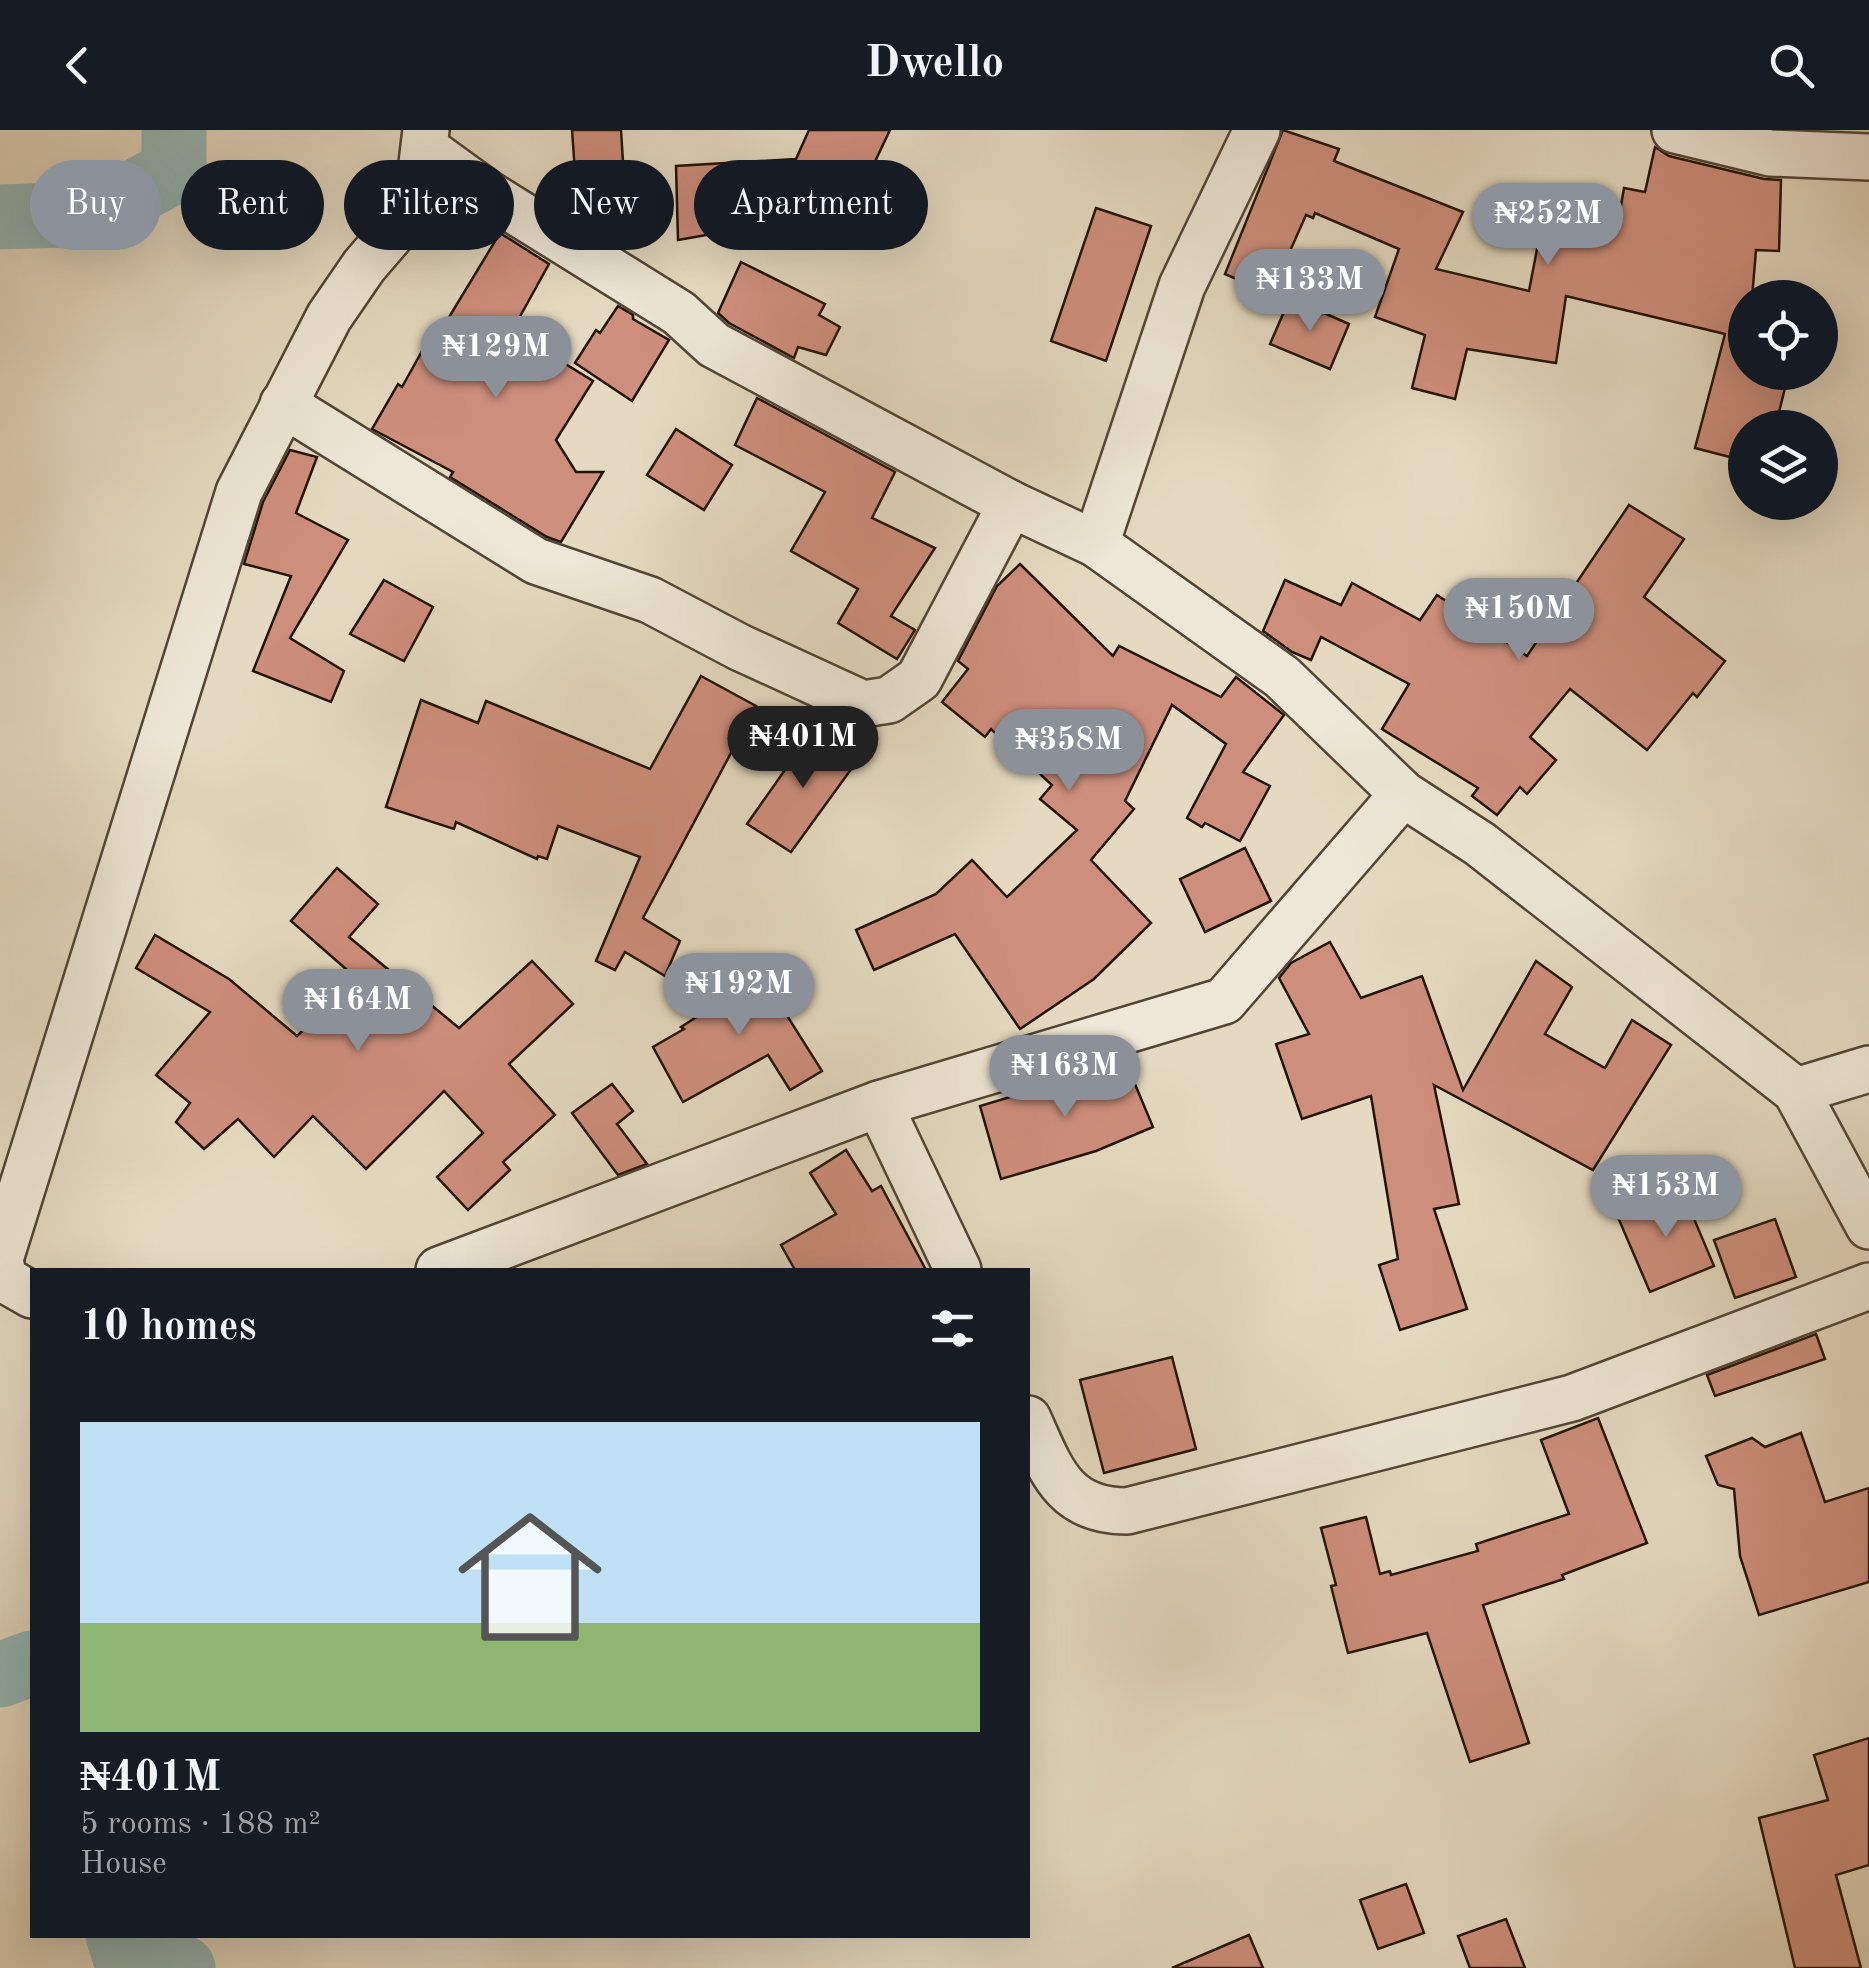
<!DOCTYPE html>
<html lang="en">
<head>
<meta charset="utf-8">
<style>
	:root { --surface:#171b24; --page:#20242c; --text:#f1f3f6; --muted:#9ea1a6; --line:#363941; --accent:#8c9099 }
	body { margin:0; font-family:"Old Standard TT",serif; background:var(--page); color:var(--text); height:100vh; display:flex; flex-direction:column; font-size:38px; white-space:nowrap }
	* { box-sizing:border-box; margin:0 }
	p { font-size:32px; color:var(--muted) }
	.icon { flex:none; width:55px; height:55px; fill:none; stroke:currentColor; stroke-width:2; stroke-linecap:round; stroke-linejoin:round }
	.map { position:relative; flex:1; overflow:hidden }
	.drawer { position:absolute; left:30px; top:1138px; width:1000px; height:670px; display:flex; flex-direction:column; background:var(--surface); border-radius:0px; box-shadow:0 10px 40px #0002 }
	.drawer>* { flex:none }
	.hud { position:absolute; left:30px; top:30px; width:1000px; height:90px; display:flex; gap:20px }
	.fabs { position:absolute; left:1728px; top:150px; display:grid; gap:20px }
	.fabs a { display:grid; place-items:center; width:110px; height:110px; border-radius:50%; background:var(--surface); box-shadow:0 10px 40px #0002; font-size:50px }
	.price { position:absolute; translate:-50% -85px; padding:0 22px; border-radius:35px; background:var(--accent); color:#fff; font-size:32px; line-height:65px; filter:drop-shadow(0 2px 5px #0008) }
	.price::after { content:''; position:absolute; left:50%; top:60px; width:30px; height:22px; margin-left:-15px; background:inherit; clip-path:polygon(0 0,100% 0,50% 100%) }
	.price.current { background:#222; color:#fff }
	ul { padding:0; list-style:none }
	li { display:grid; align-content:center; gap:20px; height:530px; padding:0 50px }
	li+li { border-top:2px solid var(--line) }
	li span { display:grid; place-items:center; height:310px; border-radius:0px; color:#555 }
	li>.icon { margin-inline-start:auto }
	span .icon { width:180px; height:180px; fill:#fffc; stroke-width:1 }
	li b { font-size:42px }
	h2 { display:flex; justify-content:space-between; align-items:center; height:120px; padding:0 50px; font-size:42px }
	.chip { padding:0 35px; border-radius:45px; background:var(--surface); box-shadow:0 10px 40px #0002; font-size:35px; line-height:90px }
	.chip.current { background:var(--accent); color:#fff }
	header { display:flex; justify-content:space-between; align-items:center; height:130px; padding:0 50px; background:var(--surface); font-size:45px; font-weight:700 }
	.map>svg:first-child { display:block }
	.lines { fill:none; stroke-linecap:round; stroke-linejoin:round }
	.river { stroke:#97b9b9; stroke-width:65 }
	.building { fill:#ce8e7c; stroke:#221307; stroke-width:2.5 }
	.minor-casing { stroke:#534536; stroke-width:50 }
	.minor { stroke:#eee7d7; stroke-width:45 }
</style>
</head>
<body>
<header><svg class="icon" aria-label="back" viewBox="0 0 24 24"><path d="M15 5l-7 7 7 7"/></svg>Dwello<svg class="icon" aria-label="search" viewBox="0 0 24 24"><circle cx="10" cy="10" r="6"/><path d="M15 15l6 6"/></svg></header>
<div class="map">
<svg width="1869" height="1838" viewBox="0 0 1869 1838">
	<rect width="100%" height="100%" fill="#e5dac1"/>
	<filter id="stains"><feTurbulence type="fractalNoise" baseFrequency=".002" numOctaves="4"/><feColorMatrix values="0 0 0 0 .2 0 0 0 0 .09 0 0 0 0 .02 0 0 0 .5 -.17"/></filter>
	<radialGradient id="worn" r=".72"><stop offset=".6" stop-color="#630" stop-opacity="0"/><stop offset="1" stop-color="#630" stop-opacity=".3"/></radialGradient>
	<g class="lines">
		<g class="river">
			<path d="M0,87L94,84L174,41V0"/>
			<path d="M0,1545L32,1533"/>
			<path d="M118,1805L124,1824L183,1838"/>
		</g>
	</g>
	<g class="building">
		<path d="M572,0H621L626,80L566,82L562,79L561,43L575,42Z"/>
		<path d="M809,0H890L850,84L760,42L761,66L733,68L740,99L678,110L676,36L796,29Z"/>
		<path d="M1283,0L1339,19L1334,31L1463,82L1436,139L1529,161L1547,67L1620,81L1624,58L1645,62L1655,17L1669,26L1764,49L1781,50L1779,121L1756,120L1752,168H1745V242H1789L1775,298H1745V331L1695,318L1725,204L1566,166L1556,233L1467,219L1455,269L1412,258L1425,205L1375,187L1399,119L1315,83L1313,88L1306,85L1271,164L1225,144Z"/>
		<path d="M1096,78L1151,96L1106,231L1051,211Z"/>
		<path d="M500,103L549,134L512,201L593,251L556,310L576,342H603L561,412L547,407L450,347L453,342L372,299L398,254L402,257L426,214L431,217Z"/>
		<path d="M741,132L825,174L819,185L840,197L826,225L798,217L794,228L729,193L718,183Z"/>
		<path d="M1290,168L1349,194L1330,239L1270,214Z"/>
		<path d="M618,176L633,185V189L669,210L632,271L575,233L596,200L600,203Z"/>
		<path d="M757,268L895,342L872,388L935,418L891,486L915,500L897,529L838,493L858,459L791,421L825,362L735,315Z"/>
		<path d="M676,299L732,335L704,380L647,345Z"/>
		<path d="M290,320L317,327L296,383L348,410L290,508L344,541L331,572L253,541L291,446L244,434L263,372Z"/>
		<path d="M1629,375L1684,409L1644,467L1725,531L1697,567L1693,563L1647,620L1570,559L1530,607L1556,630L1527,664L1520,657L1497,685L1472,666L1478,658L1382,599L1409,554L1321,507L1311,530L1292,522L1263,501L1285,450L1341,475L1352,453L1420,490L1437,465L1527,526Z"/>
		<path d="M1020,434L1113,526L1119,516L1221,567L1236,547L1284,585L1243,642L1270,656L1240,711L1205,693L1202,697L1187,688L1226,614L1172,575L1125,671L1134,679L1091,730L1151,793L1094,849L1020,899L955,804L874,840L856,800L936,764L972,730L1007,767L1077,700L1040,669L1052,655L991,599L985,607L942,572L968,539L958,531L997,456Z"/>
		<path d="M384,450L433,477L404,531L350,504Z"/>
		<path d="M701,546L756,576L643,788L680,811L665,846L625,822L615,840L596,831L640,727L558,696L547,729L538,726L537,729L456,692L454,699L386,677L421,570L478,593L486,571L650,639Z"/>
		<path d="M813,600L860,627L791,722L747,694Z"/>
		<path d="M1245,718L1271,771L1205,802L1180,749Z"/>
		<path d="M337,738L378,774L349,807L459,898L532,831L573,874L509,934L555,985L503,1032L510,1040L468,1080L437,1047L483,1003L444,961L366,1039L313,986L274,1027L238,989L204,1019L176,992L190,973L156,945L210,882L136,838L155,805L229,849L297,906L310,894L313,897L355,847L291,791Z"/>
		<path d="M1330,812L1361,868L1422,846L1463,960L1536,831L1572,857L1545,904L1605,938L1632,890L1671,915L1593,1040L1434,955L1459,1074L1434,1079L1467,1179L1400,1200L1379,1135L1398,1129L1371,966L1302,989L1276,914L1309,904L1279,848L1291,833Z"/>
		<path d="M772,829L799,876L786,884L822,941L790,960L768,925L683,972L653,917L684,899L681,897L751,852L748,845Z"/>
		<path d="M1124,928L1153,997L1096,1021L1001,1049L980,976L1067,950Z"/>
		<path d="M612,954L633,981L617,994L647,1034L618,1045L572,983Z"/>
		<path d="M846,1020L872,1061L881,1056L926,1140H795L781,1115L836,1084L810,1043Z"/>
		<path d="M1681,1058L1714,1136L1650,1162L1617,1085Z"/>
		<path d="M1775,1089L1796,1147L1735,1168L1714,1110Z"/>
		<path d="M1816,1204L1825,1229L1715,1266L1707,1245Z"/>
		<path d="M1172,1227L1196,1319L1104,1343L1080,1250Z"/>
		<path d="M1598,1288L1647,1413L1562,1445L1564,1449L1483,1475L1529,1613L1470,1632L1427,1503L1348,1523L1331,1456L1336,1455L1321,1398L1366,1387L1380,1444L1390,1441L1391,1445L1478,1421L1476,1414L1569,1384L1541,1310Z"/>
		<path d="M1801,1303L1825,1372L1869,1358V1452L1759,1485L1740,1426L1734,1359L1718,1355L1706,1326L1752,1308L1765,1317Z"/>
		<path d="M1869,1608V1735L1836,1745L1861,1838H1795L1759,1688L1828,1670L1814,1625Z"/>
		<path d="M1406,1754L1424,1803L1378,1819L1360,1770Z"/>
		<path d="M1506,1789L1525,1838H1470L1458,1806Z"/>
		<path d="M1249,1805L1263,1838H1172Z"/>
	</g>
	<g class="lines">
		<g class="minor-casing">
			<g id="minor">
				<path d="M1675,0L1770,23L1869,27"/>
				<path d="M426,19L488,64L679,183L714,215L1011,374L1096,414L1282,547L1403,664L1480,714L1796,961L1869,1096"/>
				<path d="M283,274L536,431L650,470L739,517L863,574L889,570L919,549L1011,374"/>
				<path d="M1096,414L1182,156L1257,0"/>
				<path d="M1796,961L1869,939"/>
				<path d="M879,974L958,1140"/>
				<path d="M0,1129L239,362L329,187L364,136L401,93L419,58L426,0"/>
				<path d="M0,1130L4,1149L32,1165"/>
				<path d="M439,1140L879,974L1224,871L1403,664"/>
				<path d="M1028,1289C1051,1340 1063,1381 1127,1381L1572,1268L1869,1156"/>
			</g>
		</g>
		<use href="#minor" class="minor"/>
	</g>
	<rect width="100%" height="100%" filter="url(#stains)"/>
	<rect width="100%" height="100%" fill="url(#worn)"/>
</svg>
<div class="fabs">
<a><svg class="icon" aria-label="locate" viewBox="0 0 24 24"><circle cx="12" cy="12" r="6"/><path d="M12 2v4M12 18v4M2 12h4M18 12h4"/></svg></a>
<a><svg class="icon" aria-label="layers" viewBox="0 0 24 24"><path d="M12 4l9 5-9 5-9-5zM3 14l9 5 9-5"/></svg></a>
</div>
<b class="price" style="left:1548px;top:138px">₦252M</b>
<b class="price" style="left:1310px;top:204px">₦133M</b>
<b class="price" style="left:496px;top:271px">₦129M</b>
<b class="price" style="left:1519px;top:533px">₦150M</b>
<b class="price current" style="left:803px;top:661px">₦401M</b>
<b class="price" style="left:1069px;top:664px">₦358M</b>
<b class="price" style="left:739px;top:908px">₦192M</b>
<b class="price" style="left:358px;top:924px">₦164M</b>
<b class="price" style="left:1065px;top:990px">₦163M</b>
<b class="price" style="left:1666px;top:1110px">₦153M</b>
<div class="hud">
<a class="chip current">Buy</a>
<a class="chip">Rent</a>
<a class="chip">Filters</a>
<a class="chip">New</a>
<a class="chip">Apartment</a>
</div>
<section class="drawer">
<h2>10 homes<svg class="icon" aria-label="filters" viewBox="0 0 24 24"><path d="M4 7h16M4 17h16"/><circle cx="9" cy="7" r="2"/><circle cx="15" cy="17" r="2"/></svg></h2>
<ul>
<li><span style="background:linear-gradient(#bfe0f5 65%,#8fb573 0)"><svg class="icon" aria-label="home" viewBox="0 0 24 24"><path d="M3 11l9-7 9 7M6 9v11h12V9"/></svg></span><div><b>₦401M</b><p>5 rooms · 188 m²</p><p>House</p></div></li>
</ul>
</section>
</div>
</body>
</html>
